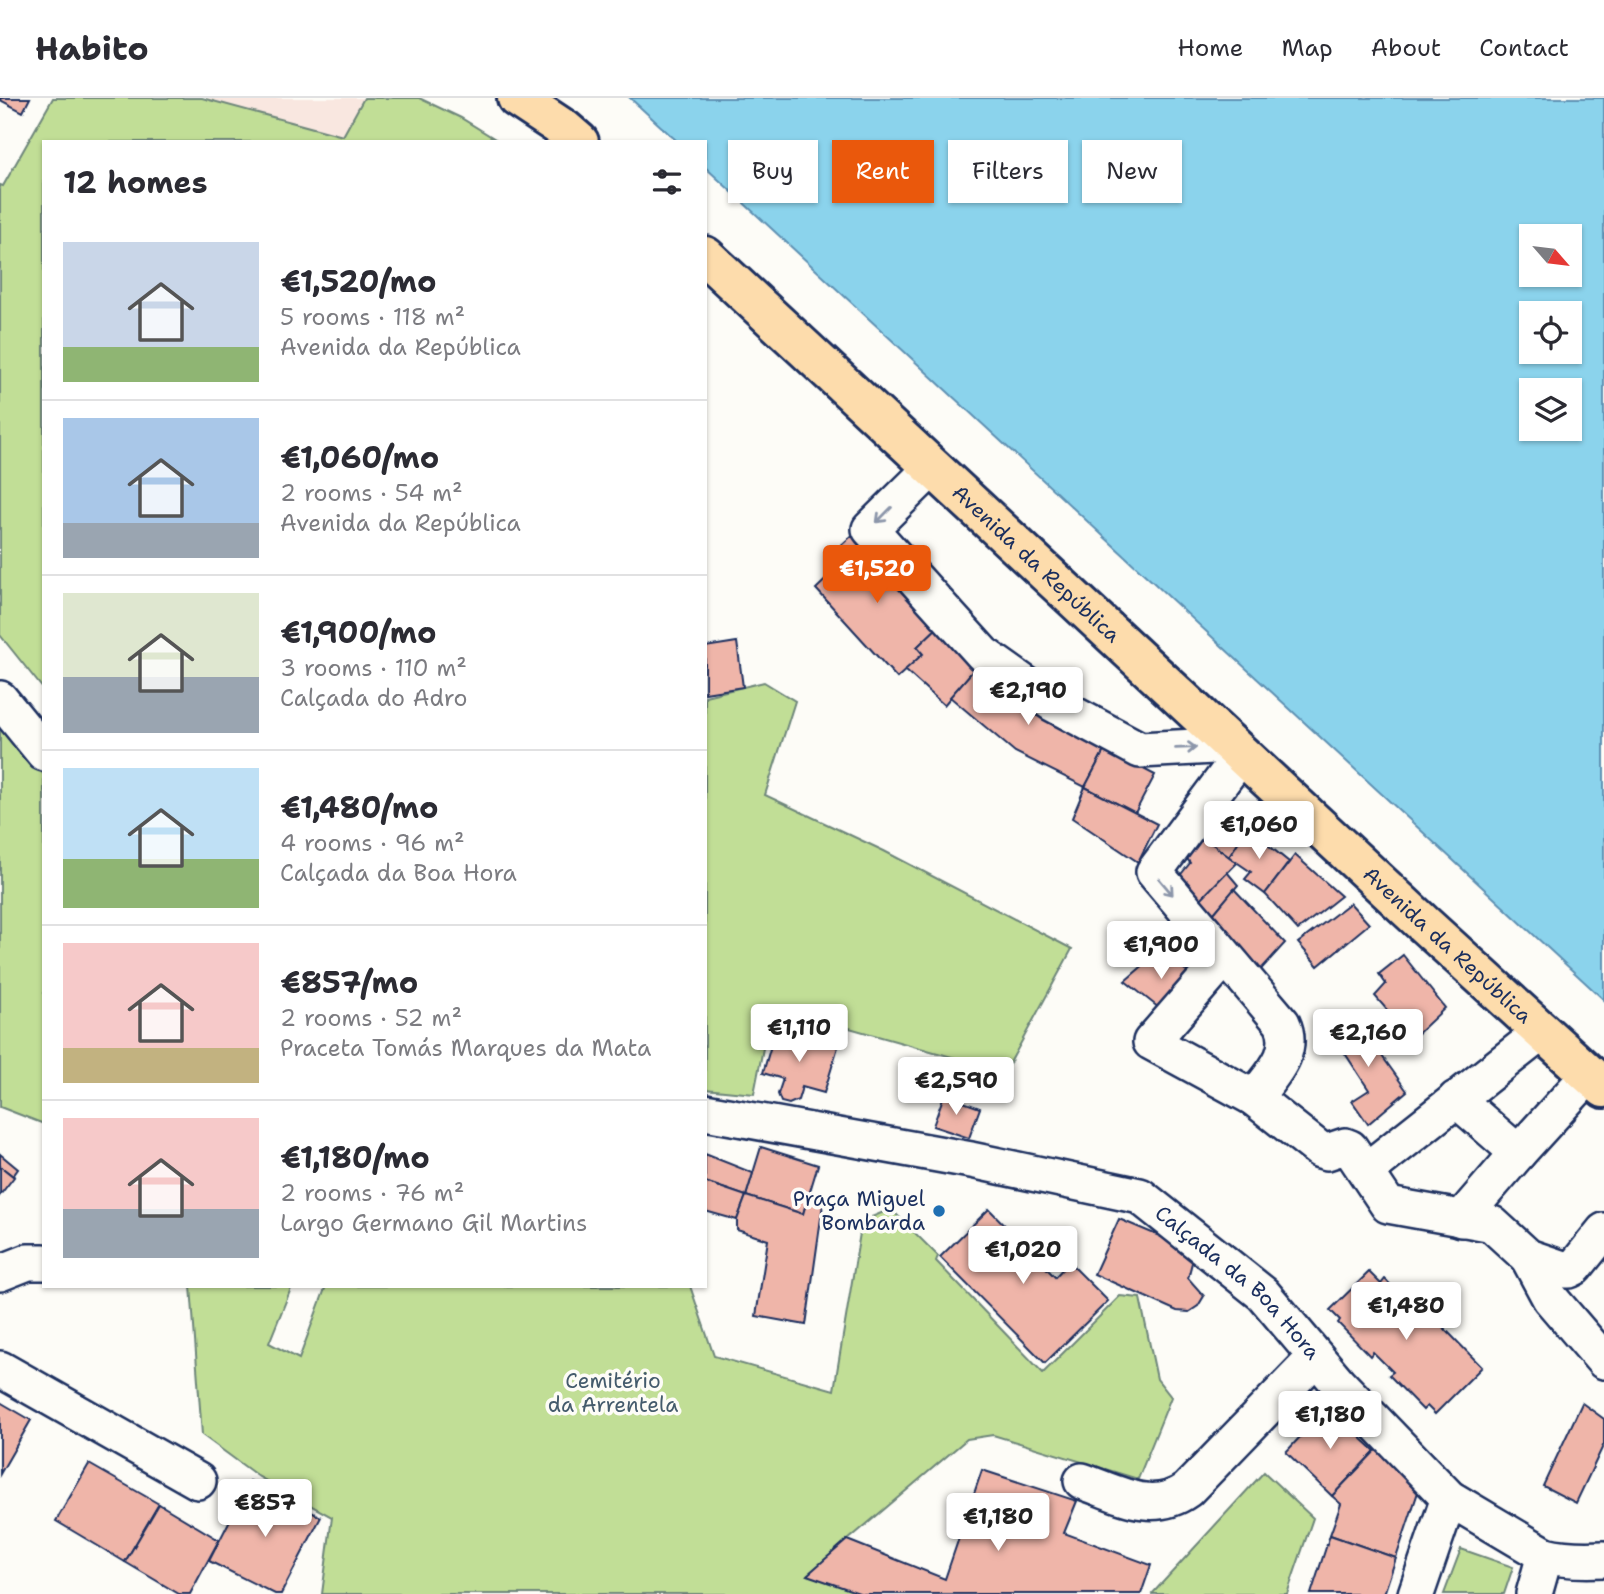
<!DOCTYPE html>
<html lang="en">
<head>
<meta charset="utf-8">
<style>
	:root { --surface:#fff; --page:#f2f2f3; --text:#2b2b33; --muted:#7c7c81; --line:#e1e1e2; --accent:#ea580c }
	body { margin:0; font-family:"Shantell Sans",sans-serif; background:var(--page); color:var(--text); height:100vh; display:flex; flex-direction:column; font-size:26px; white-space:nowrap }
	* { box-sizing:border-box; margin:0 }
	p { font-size:23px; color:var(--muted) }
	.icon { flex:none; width:38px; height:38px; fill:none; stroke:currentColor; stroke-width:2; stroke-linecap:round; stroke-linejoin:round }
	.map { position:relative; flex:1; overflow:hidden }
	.side { position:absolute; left:42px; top:42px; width:665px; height:1148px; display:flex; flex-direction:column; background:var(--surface); border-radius:0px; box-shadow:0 2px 5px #0004 }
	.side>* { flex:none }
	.hud { position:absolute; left:728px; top:42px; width:665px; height:63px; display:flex; gap:14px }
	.needle { width:46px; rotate:118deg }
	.controls { position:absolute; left:1519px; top:126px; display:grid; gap:14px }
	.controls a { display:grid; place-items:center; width:63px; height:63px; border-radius:0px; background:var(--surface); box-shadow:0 2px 5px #0004; font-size:35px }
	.price { position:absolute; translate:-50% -60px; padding:0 16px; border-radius:7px; background:#fff; color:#222; font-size:23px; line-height:46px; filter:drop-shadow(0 2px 4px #0008) }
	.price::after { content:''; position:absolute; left:50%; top:42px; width:21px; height:16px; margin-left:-10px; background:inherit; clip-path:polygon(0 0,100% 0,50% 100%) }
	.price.active { background:var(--accent); color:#fff }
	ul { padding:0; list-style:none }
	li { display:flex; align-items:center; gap:21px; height:175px; padding:0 21px }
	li+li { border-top:2px solid var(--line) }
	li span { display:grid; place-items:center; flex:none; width:196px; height:140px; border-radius:0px; color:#555 }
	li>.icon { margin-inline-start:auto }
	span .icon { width:84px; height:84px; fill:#fffc; stroke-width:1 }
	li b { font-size:30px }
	h2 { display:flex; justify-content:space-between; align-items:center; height:84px; padding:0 21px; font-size:30px }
	.tag { padding:0 24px; border-radius:0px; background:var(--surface); box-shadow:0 2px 5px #0004; font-size:24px; line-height:63px }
	.tag.active { background:var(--accent); color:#fff }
	header { display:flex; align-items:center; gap:42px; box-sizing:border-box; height:98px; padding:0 35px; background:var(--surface); border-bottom:2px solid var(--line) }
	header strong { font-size:33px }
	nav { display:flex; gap:38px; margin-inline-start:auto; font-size:24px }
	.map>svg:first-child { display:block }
	.built { fill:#f9e7e0 }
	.green { fill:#c1de96; stroke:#6e867a; stroke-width:2 }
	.water { fill:#8bd3ec; stroke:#5e91b3; stroke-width:2; fill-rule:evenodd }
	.building { fill:#efb5a9; stroke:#1b2f5e; stroke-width:2 }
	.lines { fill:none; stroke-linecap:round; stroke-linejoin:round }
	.minor-casing { stroke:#1b2f5e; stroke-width:40 }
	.major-casing { stroke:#1b2f5e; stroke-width:44 }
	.minor { stroke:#fdfcf7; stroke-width:35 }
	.major { stroke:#fddcac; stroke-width:38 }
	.oneway { stroke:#8c96aa }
	.poi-dot { fill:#1f6fb2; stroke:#fdfcf7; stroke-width:2.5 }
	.labels { text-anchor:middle; stroke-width:7; stroke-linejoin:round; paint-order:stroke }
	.street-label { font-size:21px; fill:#1b2f5e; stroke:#fdfcf7 }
	.poi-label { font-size:21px; fill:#1b2f5e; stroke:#fdfcf7; text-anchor:end }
	.park-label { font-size:21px; fill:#445b6c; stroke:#fdfcf7 }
</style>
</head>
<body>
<header>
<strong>Habito</strong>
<nav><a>Home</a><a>Map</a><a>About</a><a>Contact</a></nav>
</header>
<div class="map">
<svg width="1604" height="1496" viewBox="0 0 1604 1496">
	<rect width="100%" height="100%" fill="#fdfcf7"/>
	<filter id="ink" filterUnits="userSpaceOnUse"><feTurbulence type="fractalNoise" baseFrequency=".0143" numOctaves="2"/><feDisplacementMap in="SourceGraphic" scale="14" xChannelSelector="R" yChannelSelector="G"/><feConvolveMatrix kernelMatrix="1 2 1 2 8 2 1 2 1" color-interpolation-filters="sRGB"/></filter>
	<g filter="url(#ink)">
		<path class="built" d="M202,0H364L344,38Z"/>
		<g class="green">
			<path d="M53,0H202L343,38L364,0H419L461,20L500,44H44V592L0,537V87L3,88Z"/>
			<path d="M764,584L795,603L765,697L884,753L1072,851L1005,974L793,914L766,935L754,996L705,991V598Z"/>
			<path d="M0,621L44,677V1026L0,1009Z"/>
			<path d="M891,1111L938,1158L936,1163L1043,1275L1120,1198L1140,1200L1157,1281L1171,1299L1138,1381L993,1337L967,1341L808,1476L862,1496H322L332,1419L259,1379L202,1337L191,1188H292L269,1245L299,1261L326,1188H690L714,1258L834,1292L862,1123Z"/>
			<path d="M1264,1374L1313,1420L1287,1496H1152Z"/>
			<path d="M1461,1451L1513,1469L1504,1496H1444Z"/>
		</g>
		<path class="water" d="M630,0H1604V902L705,69V44H678ZM1531,138H1570V177H1531ZM1531,215H1570V254H1531ZM1531,292H1570V331H1531Z"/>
		<g class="building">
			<path d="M0,0H30L23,14L0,2Z"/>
			<path d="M856,434L940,527L917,549L923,556L897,580L816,491L839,469L829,458Z"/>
			<path d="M940,527L977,568L944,607L905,572L923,556L917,549Z"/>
			<path d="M737,544L743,589L705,595V549Z"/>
			<path d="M977,568L1105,651L1085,689L1015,654L950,599Z"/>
			<path d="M1105,651L1155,677L1135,715L1085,689Z"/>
			<path d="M1085,689L1157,726L1138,764L1072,720Z"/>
			<path d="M1213,708L1247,730L1229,759L1193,731Z"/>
			<path d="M1247,730L1289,764L1265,796L1245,781L1251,774L1229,759Z"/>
			<path d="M1193,731L1237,765L1196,806L1174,785L1190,765L1180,750Z"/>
			<path d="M1295,757L1341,798L1298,832L1265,796Z"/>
			<path d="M1227,774L1238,787L1210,820L1196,806Z"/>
			<path d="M1234,791L1285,845L1255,878L1210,820Z"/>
			<path d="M1350,805L1369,826L1318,868L1298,845Z"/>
			<path d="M1161,852L1195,880L1164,914L1125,883Z"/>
			<path d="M1403,857L1445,910L1412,941L1375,898L1386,886L1379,876Z"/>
			<path d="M1352,916L1407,993L1368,1026L1352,1003L1369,992L1329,931Z"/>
			<path d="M776,930L838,949L824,995L802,989L798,1002L789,1006L781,1004L778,996L783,981L763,975Z"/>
			<path d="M944,997L980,1010L969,1040L933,1028Z"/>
			<path d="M761,1049L818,1067L803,1116L746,1098Z"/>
			<path d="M0,1056L18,1071L13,1078L0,1068Z"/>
			<path d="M705,1056L753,1075L746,1098L705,1084Z"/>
			<path d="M0,1068L14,1079L0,1097Z"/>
			<path d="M705,1084L746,1098L737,1122L705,1113Z"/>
			<path d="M746,1098L803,1116L808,1099L823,1106L806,1227L756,1218L768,1142L737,1132V1122Z"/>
			<path d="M989,1111L1055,1179L1069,1164L1108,1203L1045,1265L940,1159Z"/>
			<path d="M1119,1121L1195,1153L1188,1180L1204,1198L1198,1208L1189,1214L1177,1213L1094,1176Z"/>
			<path d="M1369,1174L1381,1186L1385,1181L1406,1203L1412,1197L1482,1269L1435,1316L1427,1308L1423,1312L1389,1277L1393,1274L1373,1254L1370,1258L1338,1225L1340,1222L1330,1212Z"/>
			<path d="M0,1304L31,1322L0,1376Z"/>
			<path d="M1582,1305L1604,1321V1346L1576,1405L1543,1388Z"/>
			<path d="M1328,1309L1375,1353L1332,1398L1286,1354Z"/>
			<path d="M1379,1349L1420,1388L1396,1460L1330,1437L1341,1406L1332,1398Z"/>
			<path d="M89,1366L159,1406L125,1464L56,1423Z"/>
			<path d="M982,1372L1077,1403L1064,1435L1151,1467L1141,1496H862L807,1477L847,1442L945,1481Z"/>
			<path d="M250,1383L321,1419L281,1496H275L209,1463Z"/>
			<path d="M159,1406L219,1442L190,1496H179L125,1464Z"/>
			<path d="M1330,1437L1396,1460L1384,1496H1311Z"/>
		</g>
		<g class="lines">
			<g class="minor-casing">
				<g id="minor">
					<path d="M933,369L870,431L983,556L1052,605L1140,652L1232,647"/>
					<path d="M0,601L44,655"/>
					<path d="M1243,657L1230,672L1154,774L1282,925C1296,955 1271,977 1254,1000"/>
					<path d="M1225,859L1151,944L1254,1000L1320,1052L1327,1054L1345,1048L1350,1050L1388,1107L1488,1125L1492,1126L1528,1159L1566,1172H1569L1575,1169L1604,1133"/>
					<path d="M1456,1001L1518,1055L1589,977"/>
					<path id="s1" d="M705,1014L971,1062L1140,1098L1263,1196L1339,1286L1449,1400L1545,1457C1564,1462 1584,1462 1604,1461"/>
					<path d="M1366,1073L1542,934"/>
					<path d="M1461,1121L1518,1055"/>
					<path d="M1528,1159L1550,1200L1604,1263"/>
					<path d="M0,1175L28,1164H44"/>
					<path d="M0,1271L198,1383"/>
					<path d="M1082,1383C1117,1395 1152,1417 1187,1392L1316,1259"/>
					<path d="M1416,1496L1449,1400"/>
					<path d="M1534,1496L1545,1457"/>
				</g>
			</g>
			<g class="major-casing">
				<g id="major">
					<path d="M517,0L564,31L579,44"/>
					<path id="s2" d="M705,158L1426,828L1604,990"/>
				</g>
			</g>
			<use href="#minor" class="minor"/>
			<use href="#major" class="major"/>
		</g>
		<defs><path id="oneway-shaft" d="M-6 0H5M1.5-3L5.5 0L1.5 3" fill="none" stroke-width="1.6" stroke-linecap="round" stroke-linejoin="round" transform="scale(1.75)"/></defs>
		<g class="oneway">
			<use href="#oneway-shaft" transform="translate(884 417) rotate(135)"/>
			<use href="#oneway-shaft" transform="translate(1186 650) rotate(-2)"/>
			<use href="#oneway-shaft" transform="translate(1166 789) rotate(50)"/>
		</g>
	</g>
	<circle class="poi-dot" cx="939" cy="1113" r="7"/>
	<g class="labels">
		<g class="street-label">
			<text dy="7" stroke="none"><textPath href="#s2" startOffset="452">Avenida da República</textPath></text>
			<text dy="7" stroke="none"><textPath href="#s2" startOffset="1013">Avenida da República</textPath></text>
			<text dy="7" stroke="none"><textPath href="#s1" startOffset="574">Calçada da Boa Hora</textPath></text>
		</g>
		<g class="poi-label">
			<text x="925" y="1108">Praça Miguel<tspan x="925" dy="24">Bombarda</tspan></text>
		</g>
		<g class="park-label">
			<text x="613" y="1290">Cemitério<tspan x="613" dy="24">da Arrentela</tspan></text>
		</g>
	</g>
</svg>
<div class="controls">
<a><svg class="needle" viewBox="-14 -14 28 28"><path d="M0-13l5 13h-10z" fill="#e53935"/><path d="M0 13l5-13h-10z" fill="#7c7c81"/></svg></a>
<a><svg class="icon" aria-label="locate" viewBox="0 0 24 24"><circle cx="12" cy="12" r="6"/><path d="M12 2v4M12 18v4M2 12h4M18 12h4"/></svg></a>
<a><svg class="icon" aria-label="layers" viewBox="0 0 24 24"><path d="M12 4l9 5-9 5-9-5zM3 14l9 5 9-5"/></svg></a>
</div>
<b class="price active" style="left:877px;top:507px">€1,520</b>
<b class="price" style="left:1028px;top:629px">€2,190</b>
<b class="price" style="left:1259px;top:763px">€1,060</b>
<b class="price" style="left:1161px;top:883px">€1,900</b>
<b class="price" style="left:799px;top:966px">€1,110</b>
<b class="price" style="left:1368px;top:971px">€2,160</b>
<b class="price" style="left:956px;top:1019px">€2,590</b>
<b class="price" style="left:1023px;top:1188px">€1,020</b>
<b class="price" style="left:1406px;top:1244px">€1,480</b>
<b class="price" style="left:1330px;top:1353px">€1,180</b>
<b class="price" style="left:265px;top:1441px">€857</b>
<b class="price" style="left:998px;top:1455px">€1,180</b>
<div class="hud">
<a class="tag">Buy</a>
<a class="tag active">Rent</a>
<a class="tag">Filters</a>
<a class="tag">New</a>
</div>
<section class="side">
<h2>12 homes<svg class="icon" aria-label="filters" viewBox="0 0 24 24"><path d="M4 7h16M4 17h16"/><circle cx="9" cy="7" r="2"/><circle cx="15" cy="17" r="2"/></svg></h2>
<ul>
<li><span style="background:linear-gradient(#c9d6e8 75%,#8fb573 0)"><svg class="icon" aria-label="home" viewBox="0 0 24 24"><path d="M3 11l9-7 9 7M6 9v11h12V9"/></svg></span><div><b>€1,520/mo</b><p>5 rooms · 118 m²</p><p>Avenida da República</p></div></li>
<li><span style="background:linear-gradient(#a9c7e8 75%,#9aa5b1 0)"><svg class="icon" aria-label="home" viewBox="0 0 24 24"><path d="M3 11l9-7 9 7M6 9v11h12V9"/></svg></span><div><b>€1,060/mo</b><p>2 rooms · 54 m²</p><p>Avenida da República</p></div></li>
<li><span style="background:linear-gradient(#dfe7d0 60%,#9aa5b1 0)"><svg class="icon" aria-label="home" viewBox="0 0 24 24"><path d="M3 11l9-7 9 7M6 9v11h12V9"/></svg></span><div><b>€1,900/mo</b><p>3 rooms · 110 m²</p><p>Calçada do Adro</p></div></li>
<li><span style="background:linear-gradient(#bfe0f5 65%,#8fb573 0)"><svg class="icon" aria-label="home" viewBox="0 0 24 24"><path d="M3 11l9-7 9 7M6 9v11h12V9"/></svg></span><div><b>€1,480/mo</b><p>4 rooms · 96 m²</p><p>Calçada da Boa Hora</p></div></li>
<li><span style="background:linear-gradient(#f6c9c9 75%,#c2b280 0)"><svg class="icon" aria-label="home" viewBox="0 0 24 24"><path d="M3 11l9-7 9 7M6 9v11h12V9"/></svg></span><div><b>€857/mo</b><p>2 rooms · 52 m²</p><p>Praceta Tomás Marques da Mata</p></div></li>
<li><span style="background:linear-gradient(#f6c9c9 65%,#9aa5b1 0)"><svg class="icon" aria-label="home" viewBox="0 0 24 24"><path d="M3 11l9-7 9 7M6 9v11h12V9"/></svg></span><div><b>€1,180/mo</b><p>2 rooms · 76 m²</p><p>Largo Germano Gil Martins</p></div></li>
</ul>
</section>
</div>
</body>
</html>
